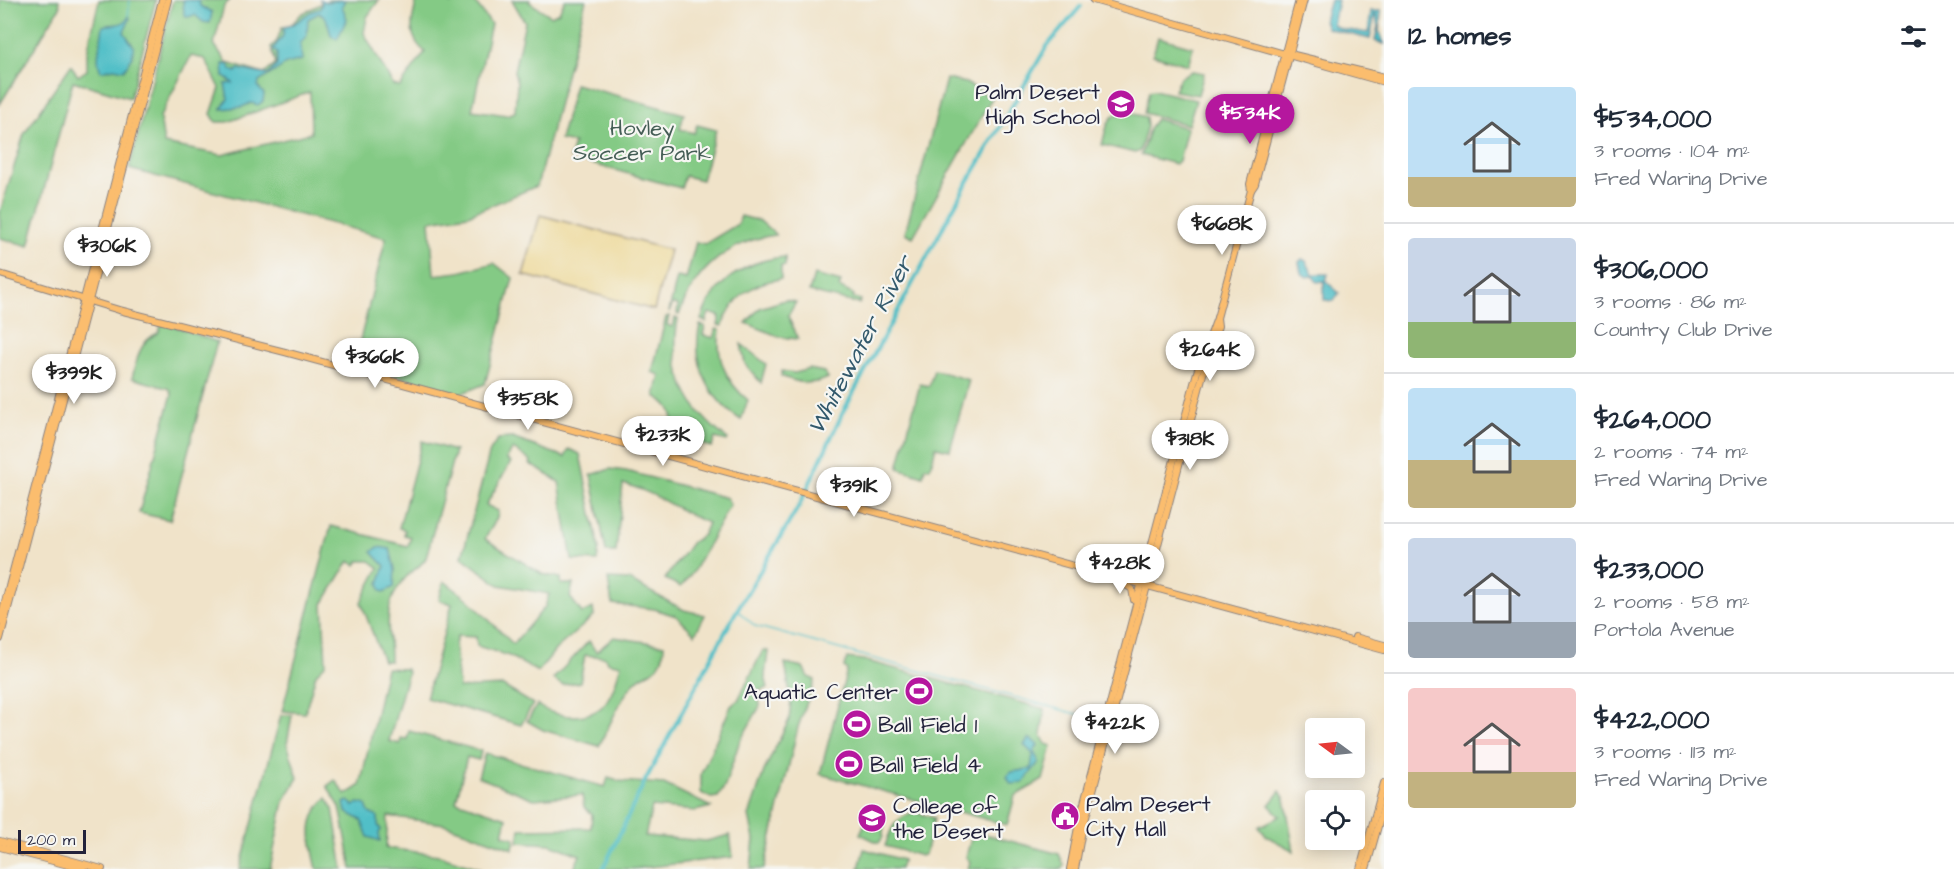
<!DOCTYPE html>
<html lang="en">
<head>
<meta charset="utf-8">
<style>
	:root { --surface:#fff; --page:#f6f6f7; --text:#1f2937; --muted:#747a83; --line:#e0e1e3; --accent:#b5179e }
	body { margin:0; font-family:"Architects Daughter",sans-serif; background:var(--page); color:var(--text); height:100vh; display:flex; flex-direction:column; font-size:22px; white-space:nowrap }
	* { box-sizing:border-box; margin:0 }
	p { font-size:20px; color:var(--muted) }
	.icon { flex:none; width:33px; height:33px; fill:none; stroke:currentColor; stroke-width:2; stroke-linecap:round; stroke-linejoin:round }
	.map { position:relative; flex:1; overflow:hidden }
	.drawer { display:flex; flex-direction:column; background:var(--surface); width:570px }
	.drawer>* { flex:none }
	.needle { width:39px; rotate:285deg }
	.buttons { position:absolute; left:1305px; top:718px; display:grid; gap:12px }
	.buttons a { display:grid; place-items:center; width:60px; height:60px; border-radius:6px; background:var(--surface); box-shadow:0 3px 15px #0003; font-size:30px }
	.scale { position:absolute; left:18px; bottom:15px; width:68px; box-sizing:border-box; padding-left:6px; border:3px solid #22223b; border-top:0; font-size:16px; line-height:21px; white-space:nowrap; color:#22223b; -webkit-text-stroke:4px #f6f6f2; paint-order:stroke }
	.price { position:absolute; translate:-50% -51px; padding:0 14px; border-radius:21px; background:#fff; color:#222; font-size:20px; line-height:39px; filter:drop-shadow(0 2px 3px #0008) }
	.price::after { content:''; position:absolute; left:50%; top:36px; width:18px; height:14px; margin-left:-9px; background:inherit; clip-path:polygon(0 0,100% 0,50% 100%) }
	.price.selected { background:var(--accent); color:#fff }
	ul { padding:0; list-style:none }
	li { display:flex; align-items:center; gap:18px; height:150px; padding:0 24px }
	li+li { border-top:2px solid var(--line) }
	li span { display:grid; place-items:center; flex:none; width:168px; height:120px; border-radius:6px; color:#555 }
	li>.icon { margin-inline-start:auto }
	span .icon { width:72px; height:72px; fill:#fffc; stroke-width:1 }
	li b { font-size:26px }
	h2 { display:flex; justify-content:space-between; align-items:center; height:72px; padding:0 24px; font-size:26px }
	main { display:flex; flex:1; min-height:0 }
	.map>svg:first-child { display:block }
	.green { fill:#84ca85; stroke:#537660; stroke-width:1.5; fill-rule:evenodd }
	.sand { fill:#eeda9e; stroke:#887e6c; stroke-width:1.5 }
	.water { fill:#51bfc7; stroke:#3a7081; stroke-width:1.5 }
	.lines { fill:none; stroke-linecap:round; stroke-linejoin:round }
	.stream { stroke:#51bfc7; stroke-width:1.5 }
	.river { stroke:#51bfc7; stroke-width:4 }
	.major-casing { stroke:#898282; stroke-width:8 }
	.major { stroke:#fbbd6e; stroke-width:6 }
	.labels { text-anchor:middle; stroke-width:4.5; stroke-linejoin:round; paint-order:stroke }
	.poi-label { font-size:22px; fill:#22223b; stroke:#f6f6f2; text-anchor:start }
	.park-label { font-size:22px; fill:#445d55; stroke:#f6f6f2 }
	.water-label { font-size:24px; font-style:italic; fill:#32596c; stroke:#f6f6f2 }
</style>
</head>
<body>
<main>
<div class="map">
<svg width="1384" height="869" viewBox="0 0 1384 869">
	<rect width="100%" height="100%" fill="#f6f6f2"/>
	<filter id="ink" filterUnits="userSpaceOnUse"><feTurbulence type="fractalNoise" baseFrequency=".0167" numOctaves="2"/><feDisplacementMap in="SourceGraphic" scale="12" xChannelSelector="R" yChannelSelector="G"/><feConvolveMatrix kernelMatrix="1 2 1 2 8 2 1 2 1" color-interpolation-filters="sRGB"/></filter>
	<filter id="wash" filterUnits="userSpaceOnUse"><feTurbulence type="fractalNoise" baseFrequency=".008" numOctaves="4" result="noise"/><feDisplacementMap in="SourceGraphic" scale="24" xChannelSelector="R" yChannelSelector="G"/><feGaussianBlur stdDeviation="1.35" result="paint"/><feColorMatrix in="noise" values="0 0 0 0 0 0 0 0 0 0 0 0 0 0 0 0 0 1.4 0 .05"/><feComposite in="paint" operator="in"/></filter>
	<g filter="url(#wash)">
		<rect width="100%" height="100%" fill="#f0e3c9"/>
		<g class="green">
			<path d="M0,0H59L60,7L0,104Z"/>
			<path d="M99,0H156L130,98L73,81L29,246L0,238V212L24,134L71,65L78,76L87,70V52Z"/>
			<path d="M173,0H230L224,6L214,44L227,63L264,74L276,64L271,47L277,41L282,27L290,26L301,14L328,0H379L367,17L364,33L393,85L400,87L425,52C407,37 411,21 417,0H450L451,4L458,0H473L491,24L472,110L507,115L515,112L517,83L514,71L525,22L512,0H530L529,2L551,16L559,12L565,0H586L537,186L468,215L430,221L434,275L459,272L494,263L513,278L485,384L460,394L354,364L386,238L129,169ZM191,56L205,59L220,88L211,114L216,122H228L310,92L311,133L222,155L164,144L160,117Z"/>
			<path d="M1158,37L1193,47L1188,65L1153,55Z"/>
			<path d="M1192,71L1204,73L1198,95L1174,91L1180,77Z"/>
			<path d="M946,79L966,83L992,98L913,237L905,233Z"/>
			<path d="M575,84L684,114L680,129L694,133L697,125L716,130L702,180L685,176L681,188L570,158L574,143L560,140Z"/>
			<path d="M1154,90L1196,100L1188,125L1144,113L1149,91Z"/>
			<path d="M1126,112L1146,117L1147,126L1140,151L1135,153L1102,145C1106,130 1107,112 1126,112Z"/>
			<path d="M1156,119L1187,128L1179,161L1175,164L1141,155L1150,127Z"/>
			<path d="M741,216L760,221L776,235C729,241 694,270 679,315L677,314L678,305L673,304L669,312L677,277L686,279L696,242L705,244L738,224Z"/>
			<path d="M785,257V266H781V279C752,282 732,299 722,326L718,325L720,316L709,313L706,322L701,320C713,282 746,260 785,257Z"/>
			<path d="M814,275L841,282L839,287L854,295L853,298L861,300L859,304L809,292Z"/>
			<path d="M785,300L796,302L788,316L798,339L780,337L746,323L760,308Z"/>
			<path d="M669,316L667,325L673,327L675,318L678,319C669,368 687,410 728,439L727,441L715,438L712,447L689,441L691,432L673,427C674,411 668,403 655,396L660,375L652,372L666,317Z"/>
			<path d="M163,322L217,342L170,520L139,513L172,394L170,389L132,378C137,360 139,341 158,333Z"/>
			<path d="M700,325L705,326L703,335L714,338L716,329L720,330C715,358 727,383 748,400L741,420C709,399 691,363 700,325Z"/>
			<path d="M741,344L766,364L761,383L745,364Z"/>
			<path d="M809,369L824,372L828,378C812,386 797,383 781,376L782,371L795,373Z"/>
			<path d="M934,370L969,380L950,450L936,447L930,468L925,467L923,476L898,468L920,384L929,386Z"/>
			<path d="M512,438L565,457L569,449L580,454L599,548L597,561L572,560L559,482L530,464L531,461L513,449L506,459L511,462L486,505L498,511L497,518L485,539L542,574L561,578V584H573L570,597L582,613L593,608L594,616L556,649L538,672L509,656L477,646L476,637L457,636L455,645L459,688L503,686L533,704L521,725L426,698L452,604L439,600L444,581L468,599L513,644L545,607L549,594L499,585L462,557L490,451L498,439Z"/>
			<path d="M422,441L455,451L426,558C420,568 410,571 403,581C381,608 390,629 390,661H383L361,602L379,568L370,561H359L356,565L349,561L323,604L326,664L316,674L305,713L282,711L331,526L408,546L411,537L404,535L405,530L399,528Z"/>
			<path d="M610,469L626,471L727,498L730,505L693,572L681,587L665,579L692,542L703,535L708,523C679,512 654,491 623,484L616,552H606L591,475Z"/>
			<path d="M608,579L629,580L684,610L705,615L695,634L676,616L654,609L612,604Z"/>
			<path d="M614,637L664,645C663,677 646,668 634,683C619,700 610,726 599,746L543,730L527,721L537,705C557,719 596,723 609,697C615,688 617,676 621,665L607,662L605,657L585,655L580,682L562,685L553,679L589,641L596,652Z"/>
			<path d="M763,650L768,651L765,676L768,688L758,691L760,706L739,743L725,786L718,797L711,798L701,793V774L731,706L738,700Z"/>
			<path d="M847,658L863,660L1045,709L1041,735L1046,744L1052,746L1043,780L1015,796L1007,825L820,774L847,670L844,667Z"/>
			<path d="M785,663L803,667L808,677L815,680L798,727L764,869H751L754,839L749,816L764,771L789,720L791,701Z"/>
			<path d="M386,668L406,669L408,672L389,741L400,744L401,738L407,739L409,731L481,751L479,760L467,757L456,801L507,818L503,835L515,838L513,849L444,824L388,816L386,848L439,855L482,869H352L340,807L327,786L335,780L346,795L360,786Z"/>
			<path d="M281,715H292L287,744L298,778L284,801L270,869H240Z"/>
			<path d="M485,753L605,787L608,778L618,781L664,784L711,807L695,811L652,807L645,836L706,841L730,835L733,857L633,869H574L580,855L550,844L518,842L520,829L591,828L592,814L584,807L582,795L534,799L478,777Z"/>
			<path d="M1280,791L1285,799L1294,851L1266,836L1259,827L1280,816L1269,805Z"/>
			<path d="M327,798L333,809L343,869H317C311,844 304,817 327,798Z"/>
			<path d="M915,812L934,818L925,854L921,856L885,846C891,827 895,818 915,812Z"/>
			<path d="M871,819L884,821L883,837L879,843L860,834L866,821Z"/>
			<path d="M973,831L1059,854L1064,865L1063,869H968L970,862L966,857Z"/>
			<path d="M864,849L903,860L900,869L859,868Z"/>
		</g>
		<path class="sand" d="M540,215L670,250L654,310L523,275Z"/>
		<g class="water">
			<path d="M183,0H199L200,6L212,12L210,23L203,22L195,15L188,17L184,15Z"/>
			<path d="M320,0L326,2L345,0L342,6L347,19L337,39L331,35L326,18L319,13L308,19L307,35L300,44L302,60L286,64L259,82L258,87L264,94L263,101L258,105L251,103L242,107L221,109L228,99L225,84L233,83L224,76L223,64L229,65L231,69L236,72L238,69L268,75L277,65V53L273,49L283,36L284,27C298,26 305,11 320,9L322,4Z"/>
			<path d="M1330,0H1338L1333,25L1342,29L1368,33L1371,11H1381L1379,31L1384,44L1375,41L1378,26L1375,13L1370,39L1327,28L1324,20Z"/>
			<path d="M129,16L130,19L124,32L134,47L132,58L124,70L114,68L101,71C94,59 102,40 103,26C114,23 124,27 129,16Z"/>
			<path d="M1302,259L1306,261L1313,274H1328L1326,281L1339,293L1334,301L1324,300V281L1317,282L1313,276L1307,277L1301,273L1299,262Z"/>
			<path d="M378,547L390,549L395,569L394,587L384,592L381,591L379,583L385,566L372,552Z"/>
			<path d="M1029,738L1038,745L1034,752L1039,762L1023,783L1011,784L1007,777L1011,772L1031,769L1033,754L1024,745Z"/>
			<path d="M348,801L354,806L358,803L366,805L369,813L378,817V825L381,830L379,833L380,841L368,837L361,820L346,812L344,803Z"/>
		</g>
		<g class="lines">
			<g class="stream">
				<path d="M128,16L130,0"/>
				<path d="M737,610L755,626L1102,721"/>
			</g>
			<path class="river" d="M603,869L645,781L737,610L799,506L844,410L961,194L1047,46L1081,6"/>
		</g>
	</g>
	<g filter="url(#ink)">
		<g class="lines">
			<g class="major-casing">
				<g id="major">
					<path d="M1093,0L1384,82"/>
					<path d="M1290,54L1384,77"/>
					<path d="M1251,190L1255,184L1304,0"/>
					<path d="M0,274L119,310L285,352L1384,650"/>
					<path d="M1115,578L1132,589L1134,600"/>
					<path d="M0,621L162,0"/>
					<path d="M1355,637L1384,645"/>
					<path d="M0,639L168,0"/>
					<path d="M0,841L102,869"/>
					<path d="M0,847L83,869"/>
					<path d="M1070,869L1079,822L1197,372L1217,318L1251,190L1250,184L1299,0"/>
					<path d="M1075,869L1081,836L1206,363L1218,326L1217,318"/>
					<path d="M1360,869L1384,783"/>
					<path d="M1366,869L1384,805"/>
				</g>
			</g>
			<use href="#major" class="major"/>
		</g>
	</g>
	<defs>
		<g id="school-disc" transform="scale(1.5)"><circle r="9.5" fill="#b5179e" stroke="#f6f6f2"/><path d="M0-5L7-2L0 1L-7-2ZM-4 1L0 2.5L4 1V4Q0 6-4 4Z" fill="#fff"/></g>
		<g id="stadium-disc" transform="scale(1.5)"><circle r="9.5" fill="#b5179e" stroke="#f6f6f2"/><path d="M0-5a6.5 5 0 1 0 0 10a6.5 5 0 1 0 0-10ZM-3.5-1.8h7v3.6h-7Z" fill="#fff"/></g>
		<g id="civic-disc" transform="scale(1.5)"><circle r="9.5" fill="#b5179e" stroke="#f6f6f2"/><path d="M-.6-6.5H3V-4.5H.6V-3L4-1V1h2V6H-6V1h2V-1L-.6-3ZM-1.2 2.5V6h2.4V2.5Z" fill="#fff"/></g>
		<g id="university-disc" transform="scale(1.5)"><circle r="9.5" fill="#b5179e" stroke="#f6f6f2"/><path d="M0-5L7-2L0 1L-7-2ZM-4 1L0 2.5L4 1V4Q0 6-4 4Z" fill="#fff"/></g>
	</defs>
	<g fill-rule="evenodd">
		<use href="#school-disc" x="1121" y="104"/>
		<use href="#stadium-disc" x="919" y="691"/>
		<use href="#stadium-disc" x="857" y="724"/>
		<use href="#stadium-disc" x="849" y="764"/>
		<use href="#civic-disc" x="1065" y="816"/>
		<use href="#university-disc" x="872" y="818"/>
	</g>
	<g class="labels">
		<g class="poi-label">
			<text x="1100" y="99" text-anchor="end">Palm Desert<tspan x="1100" dy="25">High School</tspan></text>
			<text x="898" y="699" text-anchor="end">Aquatic Center</text>
			<text x="878" y="732">Ball Field 1</text>
			<text x="870" y="772">Ball Field 4</text>
			<text x="1086" y="811">Palm Desert<tspan x="1086" dy="25">City Hall</tspan></text>
			<text x="893" y="813">College of<tspan x="893" dy="25">the Desert</tspan></text>
		</g>
		<g class="park-label">
			<text x="642" y="135">Hovley<tspan x="642" dy="25">Soccer Park</tspan></text>
		</g>
		<g class="water-label">
			<text transform="translate(860 345) rotate(-62)" y="8">Whitewater River</text>
		</g>
	</g>
</svg>
<div class="buttons">
<a><svg class="needle" viewBox="-14 -14 28 28"><path d="M0-13l5 13h-10z" fill="#e53935"/><path d="M0 13l5-13h-10z" fill="#747a83"/></svg></a>
<a><svg class="icon" aria-label="locate" viewBox="0 0 24 24"><circle cx="12" cy="12" r="6"/><path d="M12 2v4M12 18v4M2 12h4M18 12h4"/></svg></a>
</div>
<div class="scale">200 m</div>
<b class="price selected" style="left:1250px;top:145px">$534K</b>
<b class="price" style="left:1222px;top:256px">$668K</b>
<b class="price" style="left:107px;top:278px">$306K</b>
<b class="price" style="left:1210px;top:382px">$264K</b>
<b class="price" style="left:375px;top:389px">$366K</b>
<b class="price" style="left:74px;top:405px">$399K</b>
<b class="price" style="left:528px;top:431px">$358K</b>
<b class="price" style="left:663px;top:467px">$233K</b>
<b class="price" style="left:1190px;top:471px">$318K</b>
<b class="price" style="left:854px;top:518px">$391K</b>
<b class="price" style="left:1120px;top:595px">$428K</b>
<b class="price" style="left:1115px;top:755px">$422K</b>
</div>
<section class="drawer">
<h2>12 homes<svg class="icon" aria-label="filters" viewBox="0 0 24 24"><path d="M4 7h16M4 17h16"/><circle cx="9" cy="7" r="2"/><circle cx="15" cy="17" r="2"/></svg></h2>
<ul>
<li><span style="background:linear-gradient(#bfe0f5 75%,#c2b280 0)"><svg class="icon" aria-label="home" viewBox="0 0 24 24"><path d="M3 11l9-7 9 7M6 9v11h12V9"/></svg></span><div><b>$534,000</b><p>3 rooms · 104 m²</p><p>Fred Waring Drive</p></div></li>
<li><span style="background:linear-gradient(#c9d6e8 70%,#8fb573 0)"><svg class="icon" aria-label="home" viewBox="0 0 24 24"><path d="M3 11l9-7 9 7M6 9v11h12V9"/></svg></span><div><b>$306,000</b><p>3 rooms · 86 m²</p><p>Country Club Drive</p></div></li>
<li><span style="background:linear-gradient(#bfe0f5 60%,#c2b280 0)"><svg class="icon" aria-label="home" viewBox="0 0 24 24"><path d="M3 11l9-7 9 7M6 9v11h12V9"/></svg></span><div><b>$264,000</b><p>2 rooms · 74 m²</p><p>Fred Waring Drive</p></div></li>
<li><span style="background:linear-gradient(#c9d6e8 70%,#9aa5b1 0)"><svg class="icon" aria-label="home" viewBox="0 0 24 24"><path d="M3 11l9-7 9 7M6 9v11h12V9"/></svg></span><div><b>$233,000</b><p>2 rooms · 58 m²</p><p>Portola Avenue</p></div></li>
<li><span style="background:linear-gradient(#f6c9c9 70%,#c2b280 0)"><svg class="icon" aria-label="home" viewBox="0 0 24 24"><path d="M3 11l9-7 9 7M6 9v11h12V9"/></svg></span><div><b>$422,000</b><p>3 rooms · 113 m²</p><p>Fred Waring Drive</p></div></li>
</ul>
</section>
</main>
</body>
</html>
